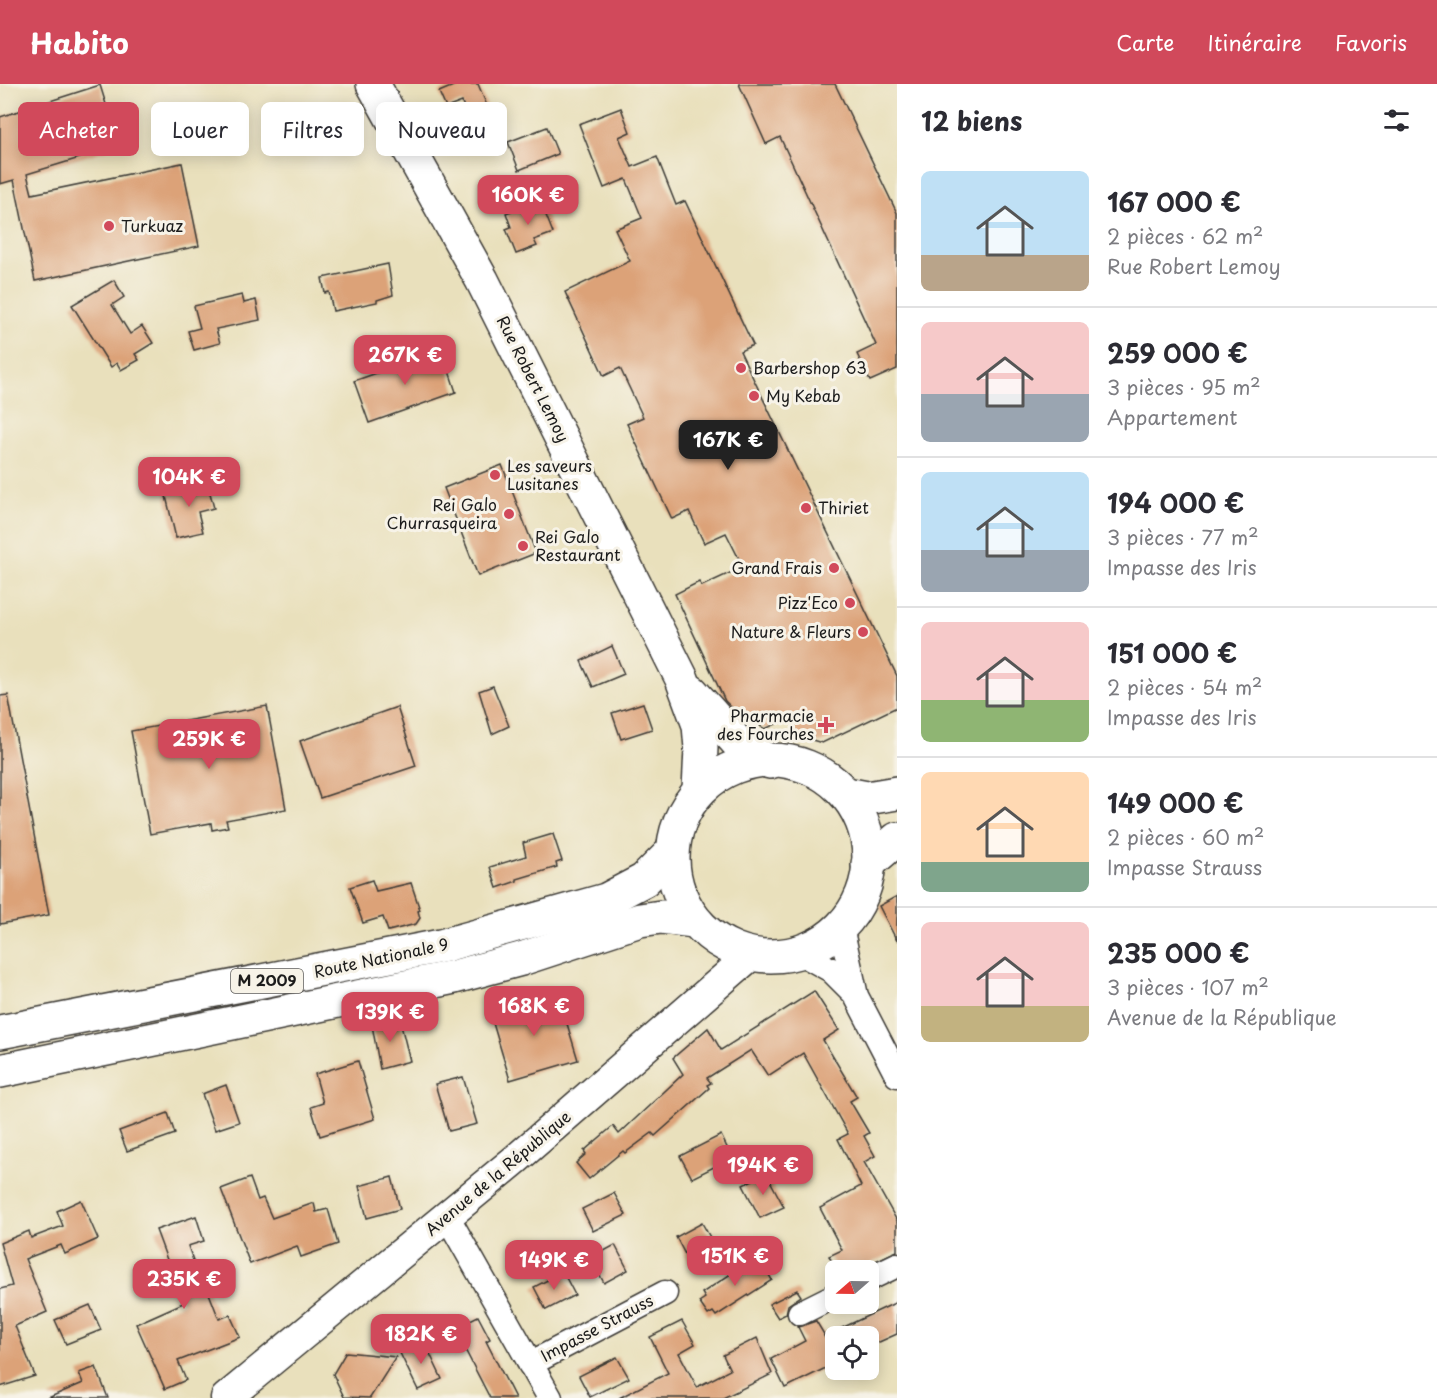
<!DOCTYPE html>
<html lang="fr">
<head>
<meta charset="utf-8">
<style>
	:root { --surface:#fff; --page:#f7f7f7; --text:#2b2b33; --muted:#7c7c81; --line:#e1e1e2; --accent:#d1495b }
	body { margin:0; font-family:"Playpen Sans",sans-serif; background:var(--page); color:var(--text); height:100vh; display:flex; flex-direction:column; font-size:22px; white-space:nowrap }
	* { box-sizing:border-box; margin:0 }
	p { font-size:20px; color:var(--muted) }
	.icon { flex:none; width:33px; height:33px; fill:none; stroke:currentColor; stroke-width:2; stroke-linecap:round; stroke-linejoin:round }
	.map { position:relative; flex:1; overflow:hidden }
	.sheet { display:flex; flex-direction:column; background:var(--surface); width:540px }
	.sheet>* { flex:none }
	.guide { position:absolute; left:18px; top:18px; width:570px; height:54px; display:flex; gap:12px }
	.needle { width:39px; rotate:250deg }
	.fabs { position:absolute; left:825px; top:1176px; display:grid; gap:12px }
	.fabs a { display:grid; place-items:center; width:54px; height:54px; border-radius:9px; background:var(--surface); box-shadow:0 3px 15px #0003; font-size:30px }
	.price { position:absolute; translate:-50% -51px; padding:0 14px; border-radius:12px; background:var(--accent); color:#fff; font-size:20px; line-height:39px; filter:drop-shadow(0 2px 3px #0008) }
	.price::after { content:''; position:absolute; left:50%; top:36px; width:18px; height:14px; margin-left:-9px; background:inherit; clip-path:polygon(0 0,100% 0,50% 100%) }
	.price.current { background:#222; color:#fff }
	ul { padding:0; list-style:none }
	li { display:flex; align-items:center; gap:18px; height:150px; padding:0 24px }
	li+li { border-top:2px solid var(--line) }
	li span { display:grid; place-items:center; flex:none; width:168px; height:120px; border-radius:9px; color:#555 }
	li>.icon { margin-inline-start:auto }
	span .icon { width:72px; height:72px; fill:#fffc; stroke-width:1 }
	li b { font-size:26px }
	h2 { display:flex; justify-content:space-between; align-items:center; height:72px; padding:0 24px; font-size:26px }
	.chip { padding:0 21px; border-radius:9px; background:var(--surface); box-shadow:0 3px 15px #0003; font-size:21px; line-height:54px }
	.chip.current { background:var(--accent); color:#fff }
	header { display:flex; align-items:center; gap:36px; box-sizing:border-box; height:84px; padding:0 30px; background:var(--accent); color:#fff }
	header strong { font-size:28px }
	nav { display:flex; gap:33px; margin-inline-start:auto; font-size:21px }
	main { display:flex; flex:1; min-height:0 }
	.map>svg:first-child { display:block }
	.building { fill:#dca278 }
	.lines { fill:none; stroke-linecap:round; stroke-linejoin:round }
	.minor-casing { stroke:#3b3934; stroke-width:27 }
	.tertiary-casing { stroke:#3b3934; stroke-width:33 }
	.secondary-casing { stroke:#3b3934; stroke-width:36 }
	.primary-casing { stroke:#3b3934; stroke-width:36 }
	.minor { stroke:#fff; stroke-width:24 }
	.tertiary { stroke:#fff; stroke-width:30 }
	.secondary { stroke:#fff; stroke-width:33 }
	.primary { stroke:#fff; stroke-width:33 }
	.poi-dot { fill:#d1495b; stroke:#f7f3e8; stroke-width:2 }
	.labels { text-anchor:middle; stroke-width:6; stroke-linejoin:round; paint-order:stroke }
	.shield { fill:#f7f3e8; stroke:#5e5c59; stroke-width:1.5 }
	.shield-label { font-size:15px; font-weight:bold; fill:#1c1c1c }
	.poi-label { font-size:16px; fill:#1c1c1c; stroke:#f7f3e8; text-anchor:start }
	.street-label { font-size:16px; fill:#1c1c1c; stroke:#f7f3e8 }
</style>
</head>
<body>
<header>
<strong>Habito</strong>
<nav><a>Carte</a><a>Itinéraire</a><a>Favoris</a></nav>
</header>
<main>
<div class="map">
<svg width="897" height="1314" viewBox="0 0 897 1314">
	<rect width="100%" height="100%" fill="#f7f3e8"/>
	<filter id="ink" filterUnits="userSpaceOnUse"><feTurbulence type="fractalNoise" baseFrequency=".0167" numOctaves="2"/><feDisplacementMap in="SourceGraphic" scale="12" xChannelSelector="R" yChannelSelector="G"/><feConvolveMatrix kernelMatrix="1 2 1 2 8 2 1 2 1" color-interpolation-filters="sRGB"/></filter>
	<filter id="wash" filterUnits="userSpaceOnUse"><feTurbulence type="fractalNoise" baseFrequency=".008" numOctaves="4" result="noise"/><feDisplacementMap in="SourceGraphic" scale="24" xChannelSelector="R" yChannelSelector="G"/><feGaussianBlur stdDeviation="1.35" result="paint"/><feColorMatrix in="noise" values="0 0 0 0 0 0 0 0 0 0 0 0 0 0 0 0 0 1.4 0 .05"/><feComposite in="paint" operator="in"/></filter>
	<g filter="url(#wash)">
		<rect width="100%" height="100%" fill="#e9e0bc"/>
		<g id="blocks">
			<g class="building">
				<path d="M458,0H478L490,29L469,37L462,18L446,24L439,8Z"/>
				<path d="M739,0H835L897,129V285L870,297L857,270L876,261L780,53L766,60Z"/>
				<path d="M100,1L119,62L27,90L32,110L182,79L199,162L35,197L14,96L0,100V33Z"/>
				<path d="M621,24L630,48L619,53L632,83L657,73L676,121L685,117L753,261L740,267L897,592V623L822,659L799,652L789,634L765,645L736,628L725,617L675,510L699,498L702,502L743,483L726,449L704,459L689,427L672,435L627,340L643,333L620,284L604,292L565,208L630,177L615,145L642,134L626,95L604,104L579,40Z"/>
				<path d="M547,43L558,70L519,86L508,58Z"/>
				<path d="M540,116L553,149L534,156L537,162L516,170L506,145L511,143L506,129Z"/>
				<path d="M388,180L393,211L377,216V218L333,227L329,208L325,209L322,194Z"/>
				<path d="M114,196L124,213L112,221L130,250L142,242L153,259L135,270L139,276L121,286L117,279L111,283L72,221Z"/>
				<path d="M242,211L244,219L256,216L260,236L216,245L220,259L194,266L188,247L200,244L194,222Z"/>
				<path d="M442,266L456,308L369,339L354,297Z"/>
				<path d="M502,381L536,469L478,492L444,404Z"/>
				<path d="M207,398L214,424L198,428L203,448L176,454L165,408Z"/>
				<path d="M612,562L624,590L593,603L581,577Z"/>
				<path d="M493,602L509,642L492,650L479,607Z"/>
				<path d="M8,611L49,831L0,840V612Z"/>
				<path d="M643,619L652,645L621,655L612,629Z"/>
				<path d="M267,622L286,725L226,736L228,743L212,746L211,739L150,750L131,647Z"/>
				<path d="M397,623L416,682L320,714L300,657Z"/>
				<path d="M553,750L562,777L556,779L557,783L517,795V797L497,804L490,783L526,772L523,759Z"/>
				<path d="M372,796L376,807L411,799L420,826L418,827L420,834L416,840L388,847L383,833L363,839L350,803Z"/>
				<path d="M897,812V857L879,822Z"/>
				<path d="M814,907L839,946L823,956L857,1013L850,1017L869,1049L864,1052L875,1072L864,1078L897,1137V1167L857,1186H837L829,1172L842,1166L820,1124L861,1102L838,1055L848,1050L803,969L768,992L751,966L707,994L711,999L707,1001L709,1004L655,1052L652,1049L625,1069L623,1067L589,1095L576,1079L586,1070L584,1067L613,1042L619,1050L683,990L673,974L708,944L721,966Z"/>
				<path d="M558,910L578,976L510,996L490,929Z"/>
				<path d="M399,933L410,977L380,985L372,941Z"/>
				<path d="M358,977L375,1035L320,1052L311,1023L323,1019L315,990Z"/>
				<path d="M463,993L477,1040L449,1047L435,1000Z"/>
				<path d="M226,1001L239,1038L215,1046L202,1010Z"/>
				<path d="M168,1029L175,1050L127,1067L119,1047Z"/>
				<path d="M721,1051L732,1074L692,1094L680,1072Z"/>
				<path d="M766,1089L784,1123L760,1134L743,1101Z"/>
				<path d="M392,1093L400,1125L367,1134L359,1102Z"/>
				<path d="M250,1094L258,1116L263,1114L272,1134L314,1119L316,1128L328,1125L338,1160L301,1173L297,1162L250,1180L221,1105Z"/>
				<path d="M614,1109L626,1131L593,1147L582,1125Z"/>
				<path d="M81,1116L98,1155L65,1170L61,1161L25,1175L47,1228L15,1242L35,1292L0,1303V1205L12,1202L0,1159L29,1147L31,1154L63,1142L57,1127Z"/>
				<path d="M196,1132L204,1157L188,1162L195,1182L202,1200L205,1199L219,1235L230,1231L240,1253L178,1277L186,1296L165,1305L136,1240L183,1219L156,1146Z"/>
				<path d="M702,1139L716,1164L689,1178L676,1153Z"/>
				<path d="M615,1161L628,1186L604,1199L591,1174Z"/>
				<path d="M758,1172L772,1196L716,1232L713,1228L708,1231L699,1218L705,1214L702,1209Z"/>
				<path d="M563,1188L575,1211L546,1226L534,1203Z"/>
				<path d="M797,1206L801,1212L788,1221L786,1230L778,1234L769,1220Z"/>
				<path d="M897,1218V1250L868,1263V1252H824L836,1273V1279L785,1304L771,1275L805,1257L798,1243L816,1237L825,1252Z"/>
				<path d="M90,1221L101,1246L66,1260L55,1236Z"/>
				<path d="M478,1232L490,1255L486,1257L515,1314H490L454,1244Z"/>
				<path d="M682,1237L695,1260L679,1269L697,1303L730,1286L723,1271L757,1254L772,1290L723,1314H619L668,1289L650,1253Z"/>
				<path d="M423,1255L442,1295L418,1306L399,1267Z"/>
				<path d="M346,1268L396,1273L370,1314L344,1313L333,1290Z"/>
				<path d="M617,1273L629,1294L590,1313L579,1292Z"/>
				<path d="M96,1283L108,1314H48L83,1299L79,1289Z"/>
			</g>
		</g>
	</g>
	<g filter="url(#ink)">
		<use href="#blocks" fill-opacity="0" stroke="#3b3934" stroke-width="1.5"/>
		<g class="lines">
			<g class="minor-casing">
				<g id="minor">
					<path d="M841,843L856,912L897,991"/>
					<path d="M799,868L831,886L854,909"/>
					<path d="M447,1132L550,1314"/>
					<path d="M868,1195L897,1181"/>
					<path d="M800,1229L836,1211"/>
					<path d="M530,1280L665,1209"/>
				</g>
			</g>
			<g class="tertiary-casing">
				<path id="tertiary" d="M226,1314L515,1076L751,871"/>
			</g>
			<g class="secondary-casing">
				<g id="secondary">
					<path d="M373,0L482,196L682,595L699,641L701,664L699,706"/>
					<path d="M692,608L737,658L770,678"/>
				</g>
			</g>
			<g class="primary-casing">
				<g id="primary">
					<circle cx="771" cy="774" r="98"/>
					<path d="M846,710L867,714L897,709"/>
					<path d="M868,780L897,755"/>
					<path d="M0,948L441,862L606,816L644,796L672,768"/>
					<path d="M0,987L454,893L521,875L640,836L661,833L694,837"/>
				</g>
			</g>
			<use href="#minor" class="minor"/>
			<use href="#tertiary" class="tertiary"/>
			<use href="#secondary" class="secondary"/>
			<use href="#primary" class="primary"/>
		</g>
	</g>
	<g class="poi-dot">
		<circle cx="109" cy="142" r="6"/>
		<circle cx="741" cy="284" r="6"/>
		<circle cx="754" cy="312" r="6"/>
		<circle cx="495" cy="391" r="6"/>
		<circle cx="806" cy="424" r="6"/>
		<circle cx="509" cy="430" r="6"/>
		<circle cx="523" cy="462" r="6"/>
		<circle cx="834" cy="484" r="6"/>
		<circle cx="850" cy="519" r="6"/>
		<circle cx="863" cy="548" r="6"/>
		<path d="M823 632h6v6h6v6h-6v6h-6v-6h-6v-6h6z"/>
	</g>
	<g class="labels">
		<rect class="shield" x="231" y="885" width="72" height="24" rx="4.5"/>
		<g class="shield-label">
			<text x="267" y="902">M 2009</text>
		</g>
		<g class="poi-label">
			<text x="121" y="148">Turkuaz</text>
			<text x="753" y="290">Barbershop 63</text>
			<text x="766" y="318">My Kebab</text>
			<text x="507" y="388">Les saveurs<tspan x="507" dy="18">Lusitanes</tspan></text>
			<text x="497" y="427" text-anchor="end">Rei Galo<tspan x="497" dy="18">Churrasqueira</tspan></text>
			<text x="818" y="430">Thiriet</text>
			<text x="535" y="459">Rei Galo<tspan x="535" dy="18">Restaurant</tspan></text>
			<text x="822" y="490" text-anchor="end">Grand Frais</text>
			<text x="838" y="525" text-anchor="end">Pizz'Eco</text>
			<text x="851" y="554" text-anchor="end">Nature &amp; Fleurs</text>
			<text x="814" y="638" text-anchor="end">Pharmacie<tspan x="814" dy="18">des Fourches</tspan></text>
		</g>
		<g class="street-label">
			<text transform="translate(533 295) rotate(63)" y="6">Rue Robert Lemoy</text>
			<text transform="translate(381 874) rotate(-12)" y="6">Route Nationale 9</text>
			<text transform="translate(498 1089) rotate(-40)" y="6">Avenue de la République</text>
			<text transform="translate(597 1244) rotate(-28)" y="6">Impasse Strauss</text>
		</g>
	</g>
</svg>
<div class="fabs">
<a><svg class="needle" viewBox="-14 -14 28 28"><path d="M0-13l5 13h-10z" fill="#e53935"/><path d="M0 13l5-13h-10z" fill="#7c7c81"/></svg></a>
<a><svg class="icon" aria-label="locate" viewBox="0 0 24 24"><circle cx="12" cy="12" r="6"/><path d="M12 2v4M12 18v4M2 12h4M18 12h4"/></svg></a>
</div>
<b class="price" style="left:528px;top:142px">160K €</b>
<b class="price" style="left:405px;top:302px">267K €</b>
<b class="price current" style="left:728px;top:387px">167K €</b>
<b class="price" style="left:189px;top:424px">104K €</b>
<b class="price" style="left:209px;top:686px">259K €</b>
<b class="price" style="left:534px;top:953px">168K €</b>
<b class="price" style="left:390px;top:959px">139K €</b>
<b class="price" style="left:763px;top:1112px">194K €</b>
<b class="price" style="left:735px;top:1203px">151K €</b>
<b class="price" style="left:554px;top:1207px">149K €</b>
<b class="price" style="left:184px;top:1226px">235K €</b>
<b class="price" style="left:421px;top:1281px">182K €</b>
<div class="guide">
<a class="chip current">Acheter</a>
<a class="chip">Louer</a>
<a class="chip">Filtres</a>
<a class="chip">Nouveau</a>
</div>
</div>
<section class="sheet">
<h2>12 biens<svg class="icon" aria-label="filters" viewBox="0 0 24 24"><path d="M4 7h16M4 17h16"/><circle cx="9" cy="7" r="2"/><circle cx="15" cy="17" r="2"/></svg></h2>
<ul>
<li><span style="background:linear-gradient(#bfe0f5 70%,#b9a48a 0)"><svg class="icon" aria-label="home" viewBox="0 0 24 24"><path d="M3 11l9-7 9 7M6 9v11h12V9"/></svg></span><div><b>167 000 €</b><p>2 pièces · 62 m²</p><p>Rue Robert Lemoy</p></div></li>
<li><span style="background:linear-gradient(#f6c9c9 60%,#9aa5b1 0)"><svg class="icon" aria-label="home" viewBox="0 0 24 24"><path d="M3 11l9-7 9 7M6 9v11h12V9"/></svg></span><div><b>259 000 €</b><p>3 pièces · 95 m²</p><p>Appartement</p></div></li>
<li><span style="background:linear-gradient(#bfe0f5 65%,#9aa5b1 0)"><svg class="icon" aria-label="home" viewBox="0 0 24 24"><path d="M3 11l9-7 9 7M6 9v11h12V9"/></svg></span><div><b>194 000 €</b><p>3 pièces · 77 m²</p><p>Impasse des Iris</p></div></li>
<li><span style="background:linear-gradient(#f6c9c9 65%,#8fb573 0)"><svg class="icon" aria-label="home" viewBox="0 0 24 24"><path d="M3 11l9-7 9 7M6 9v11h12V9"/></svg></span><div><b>151 000 €</b><p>2 pièces · 54 m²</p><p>Impasse des Iris</p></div></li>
<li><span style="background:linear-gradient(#ffd9b3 75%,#7fa58c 0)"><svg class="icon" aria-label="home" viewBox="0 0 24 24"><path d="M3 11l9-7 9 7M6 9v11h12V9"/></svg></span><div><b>149 000 €</b><p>2 pièces · 60 m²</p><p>Impasse Strauss</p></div></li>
<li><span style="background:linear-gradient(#f6c9c9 70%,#c2b280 0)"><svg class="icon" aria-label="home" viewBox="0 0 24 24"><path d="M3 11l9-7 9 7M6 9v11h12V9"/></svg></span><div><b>235 000 €</b><p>3 pièces · 107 m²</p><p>Avenue de la République</p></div></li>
</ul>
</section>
</main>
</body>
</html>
